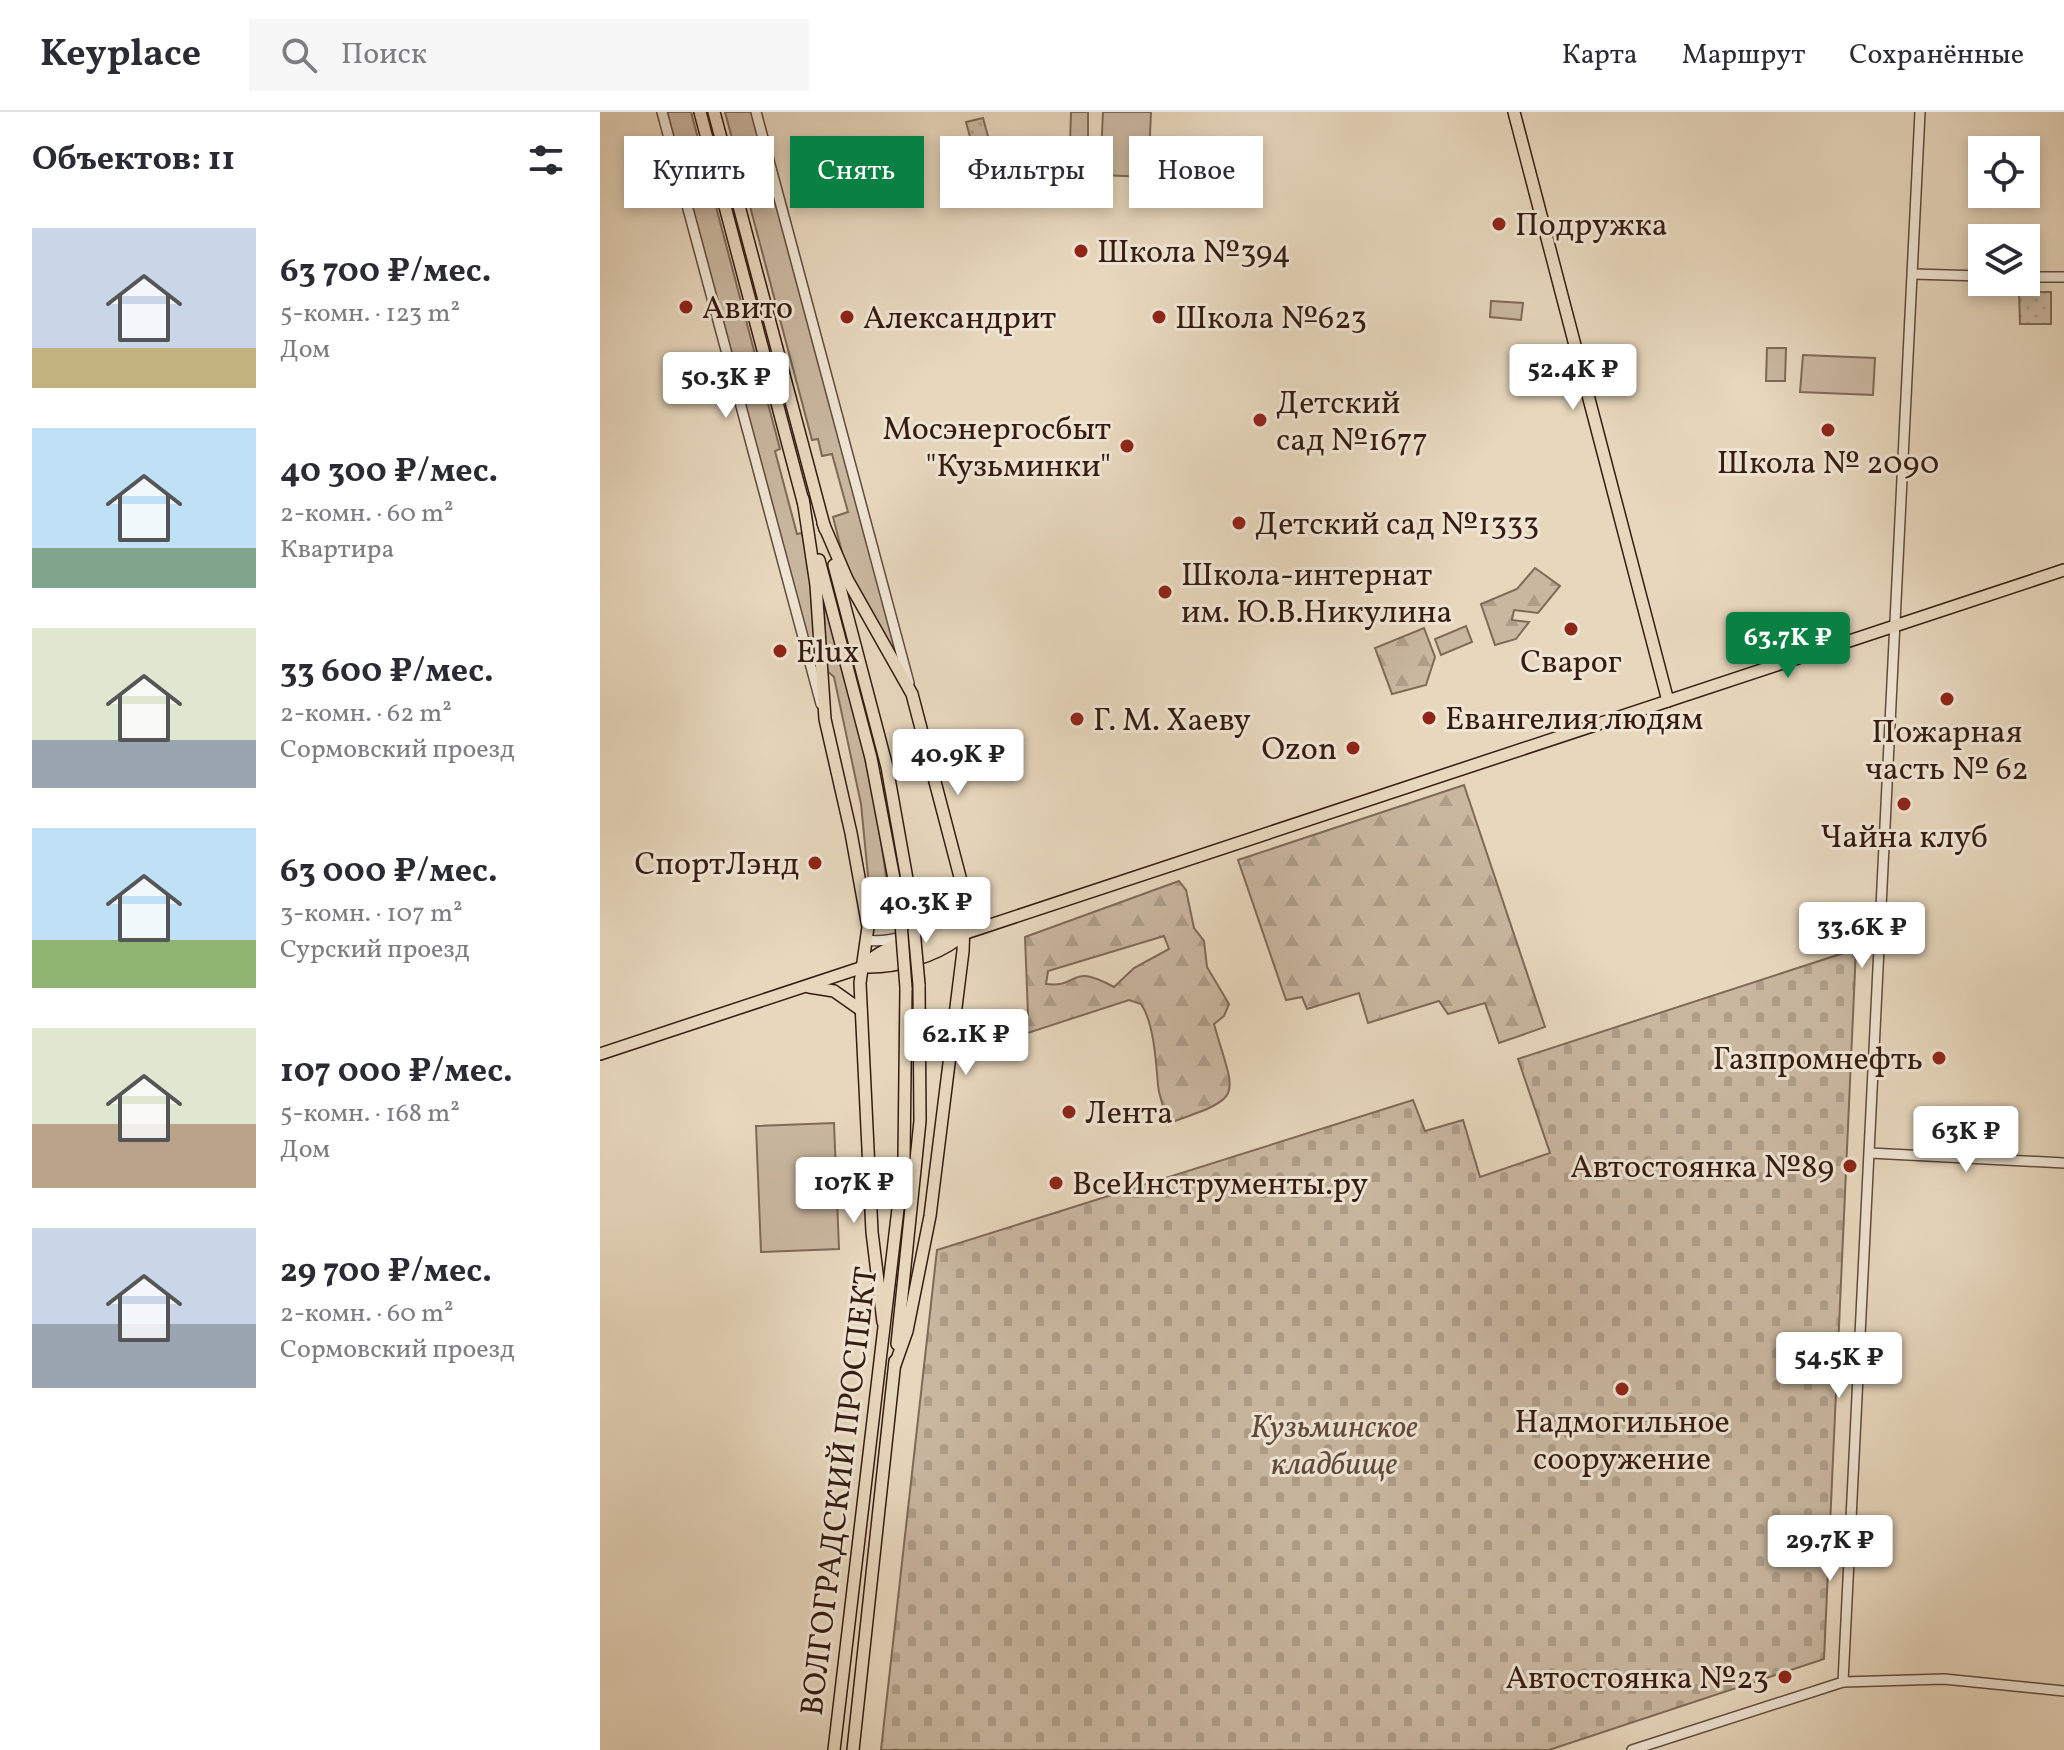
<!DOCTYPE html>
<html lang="ru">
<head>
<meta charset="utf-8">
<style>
	:root { --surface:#fff; --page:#f7f7f7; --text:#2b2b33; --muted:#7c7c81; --line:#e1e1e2; --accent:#0b8043 }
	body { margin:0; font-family:Vollkorn,serif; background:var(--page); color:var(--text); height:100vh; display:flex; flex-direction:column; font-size:30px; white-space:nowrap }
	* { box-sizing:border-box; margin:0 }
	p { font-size:26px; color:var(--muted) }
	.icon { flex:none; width:44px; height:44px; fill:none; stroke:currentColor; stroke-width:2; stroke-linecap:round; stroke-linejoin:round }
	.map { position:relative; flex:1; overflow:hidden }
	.panel { display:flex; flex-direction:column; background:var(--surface); width:600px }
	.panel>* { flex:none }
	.hud { position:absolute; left:24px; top:24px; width:760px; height:72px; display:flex; gap:16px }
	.buttons { position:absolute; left:1368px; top:24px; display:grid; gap:16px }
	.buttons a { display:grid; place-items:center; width:72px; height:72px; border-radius:0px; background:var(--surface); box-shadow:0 4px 12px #0003; font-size:40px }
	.price { position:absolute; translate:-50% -68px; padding:0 18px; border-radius:8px; background:#fff; color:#222; font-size:26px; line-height:52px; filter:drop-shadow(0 2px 4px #0008) }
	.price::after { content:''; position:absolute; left:50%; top:48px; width:24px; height:18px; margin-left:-12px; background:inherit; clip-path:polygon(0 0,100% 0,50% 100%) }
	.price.on { background:var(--accent); color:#fff }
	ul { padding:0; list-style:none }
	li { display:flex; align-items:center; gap:24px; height:200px; padding:0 32px }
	li span { display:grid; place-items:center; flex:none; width:224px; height:160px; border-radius:0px; color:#555 }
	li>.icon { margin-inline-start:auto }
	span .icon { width:96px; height:96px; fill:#fffc; stroke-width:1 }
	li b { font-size:34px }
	h2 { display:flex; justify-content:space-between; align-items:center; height:96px; padding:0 32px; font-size:34px }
	.tag { padding:0 28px; border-radius:0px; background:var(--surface); box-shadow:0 4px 12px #0003; font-size:28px; line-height:72px }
	.tag.on { background:var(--accent); color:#fff }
	header { display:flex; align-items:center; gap:48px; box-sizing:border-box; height:112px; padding:0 40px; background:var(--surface); border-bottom:2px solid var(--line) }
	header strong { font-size:38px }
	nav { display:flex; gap:44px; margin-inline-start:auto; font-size:28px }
	.search { width:560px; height:72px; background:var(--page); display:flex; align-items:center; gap:20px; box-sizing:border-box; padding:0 28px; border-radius:0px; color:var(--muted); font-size:30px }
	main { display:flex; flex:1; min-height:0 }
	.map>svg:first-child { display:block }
	.grass { fill:#c9b7a0; stroke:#7f6958; stroke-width:2 }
	.forest { fill:url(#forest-firs); stroke:#7f6958; stroke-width:2; fill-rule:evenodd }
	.cemetery { fill:url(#cemetery-stones); stroke:#7f6958; stroke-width:2 }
	.park { fill:url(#park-dots); stroke:#7f6958; stroke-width:2 }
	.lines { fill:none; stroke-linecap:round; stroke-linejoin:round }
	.minor-casing { stroke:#624a3c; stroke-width:12 }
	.major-casing { stroke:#351b11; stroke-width:14 }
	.minor { stroke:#efe5d4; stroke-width:9 }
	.major { stroke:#e7d7bd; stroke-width:11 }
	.major-bridge-casing { stroke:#351b11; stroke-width:14; stroke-linecap:butt }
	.major-bridge { stroke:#e7d7bd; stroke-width:11 }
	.poi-dot { fill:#8f2418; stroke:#efe5d4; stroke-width:3 }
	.labels { text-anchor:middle; stroke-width:6; stroke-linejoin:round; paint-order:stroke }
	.poi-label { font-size:32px; fill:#351b11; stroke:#efe5d4; text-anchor:start }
	.park-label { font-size:32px; font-style:italic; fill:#614a3c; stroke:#efe5d4 }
	.street-label { font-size:32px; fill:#351b11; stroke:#efe5d4 }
</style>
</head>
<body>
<header>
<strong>Keyplace</strong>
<div class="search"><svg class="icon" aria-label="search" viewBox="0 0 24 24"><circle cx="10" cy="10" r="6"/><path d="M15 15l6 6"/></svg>Поиск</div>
<nav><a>Карта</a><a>Маршрут</a><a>Сохранённые</a></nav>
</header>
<main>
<section class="panel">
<h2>Объектов: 11<svg class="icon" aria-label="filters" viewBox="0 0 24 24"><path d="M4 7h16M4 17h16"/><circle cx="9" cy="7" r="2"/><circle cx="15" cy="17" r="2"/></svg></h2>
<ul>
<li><span style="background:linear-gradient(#c9d6e8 75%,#c2b280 0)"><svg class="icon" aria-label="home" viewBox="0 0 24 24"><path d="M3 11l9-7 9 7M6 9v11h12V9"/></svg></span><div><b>63 700 ₽/мес.</b><p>5-комн. · 123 m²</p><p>Дом</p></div></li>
<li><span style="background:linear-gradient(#bfe0f5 75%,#7fa58c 0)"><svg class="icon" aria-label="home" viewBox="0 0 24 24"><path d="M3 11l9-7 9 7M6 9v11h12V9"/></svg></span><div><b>40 300 ₽/мес.</b><p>2-комн. · 60 m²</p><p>Квартира</p></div></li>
<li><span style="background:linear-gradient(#dfe7d0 70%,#9aa5b1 0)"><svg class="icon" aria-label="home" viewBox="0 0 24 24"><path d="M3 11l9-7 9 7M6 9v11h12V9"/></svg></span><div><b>33 600 ₽/мес.</b><p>2-комн. · 62 m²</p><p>Сормовский проезд</p></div></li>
<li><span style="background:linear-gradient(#bfe0f5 70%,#8fb573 0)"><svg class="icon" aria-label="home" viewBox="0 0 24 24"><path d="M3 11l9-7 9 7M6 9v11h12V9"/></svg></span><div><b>63 000 ₽/мес.</b><p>3-комн. · 107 m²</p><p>Сурский проезд</p></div></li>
<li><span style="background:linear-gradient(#dfe7d0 60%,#b9a48a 0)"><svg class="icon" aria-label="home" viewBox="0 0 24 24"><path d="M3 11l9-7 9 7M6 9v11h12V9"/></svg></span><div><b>107 000 ₽/мес.</b><p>5-комн. · 168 m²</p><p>Дом</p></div></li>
<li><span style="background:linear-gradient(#c9d6e8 60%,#9aa5b1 0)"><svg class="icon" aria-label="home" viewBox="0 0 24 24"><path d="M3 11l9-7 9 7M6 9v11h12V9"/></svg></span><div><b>29 700 ₽/мес.</b><p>2-комн. · 60 m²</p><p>Сормовский проезд</p></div></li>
</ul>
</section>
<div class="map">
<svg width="1464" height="1638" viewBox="0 0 1464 1638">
	<defs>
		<pattern id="forest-firs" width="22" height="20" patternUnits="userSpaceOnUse" patternTransform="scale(2)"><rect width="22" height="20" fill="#c9b7a0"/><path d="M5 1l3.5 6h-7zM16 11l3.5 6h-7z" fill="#ad9d89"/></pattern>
		<pattern id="cemetery-stones" width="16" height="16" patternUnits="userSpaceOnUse" patternTransform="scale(2)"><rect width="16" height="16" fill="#c9b7a0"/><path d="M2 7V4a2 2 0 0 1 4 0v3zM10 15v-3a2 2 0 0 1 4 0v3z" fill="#ad9d89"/></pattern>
		<pattern id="park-dots" width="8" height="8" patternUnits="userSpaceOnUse" patternTransform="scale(2)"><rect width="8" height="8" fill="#c9b7a0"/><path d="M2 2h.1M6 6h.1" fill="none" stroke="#ad9d89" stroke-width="1.8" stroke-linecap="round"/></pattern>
	</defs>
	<rect width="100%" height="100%" fill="#e7d7bd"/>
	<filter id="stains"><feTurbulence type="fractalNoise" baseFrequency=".0025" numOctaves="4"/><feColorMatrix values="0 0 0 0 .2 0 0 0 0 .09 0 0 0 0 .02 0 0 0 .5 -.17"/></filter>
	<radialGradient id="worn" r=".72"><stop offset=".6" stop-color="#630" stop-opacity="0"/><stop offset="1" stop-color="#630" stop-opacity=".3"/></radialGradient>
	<g class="grass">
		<path d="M66,0H91L180,337L175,339L197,422L202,421L213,461L215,560Z"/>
		<path d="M125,0H154L296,536L291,539L247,460L233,405L248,400L232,342L222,344L218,327L212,328Z"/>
		<path d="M471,0H488V31H470Z"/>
		<path d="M503,0H551L548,65L500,63Z"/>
		<path d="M891,189L923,191L921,208L890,205Z"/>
		<path d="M1167,236H1186L1185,269H1166Z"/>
		<path d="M1203,243L1275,246L1273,283L1200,280Z"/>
		<path d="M224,478C251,585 280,691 290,801L272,805L261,692L234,565L225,557Z"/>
		<path d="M866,514L872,530L841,543L835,527Z"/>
		<path d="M234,1011L239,1137L161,1140L156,1014Z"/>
	</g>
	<g class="forest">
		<path d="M935,456L960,474L938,501L914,498L912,508L929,510L916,527L895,533L881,492L917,477Z"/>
		<path d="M824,516L835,545L826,573L792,582L775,536Z"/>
		<path d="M864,673L945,915L899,931L885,891L848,902L839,889L768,911L759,881L707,897L702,885L686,888L638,748Z"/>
		<path d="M579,769L586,778L594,816L604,829L607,855L629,892L624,904L614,912C635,987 647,984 569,1011C565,999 559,986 558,973C556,950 554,911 541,892L529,888L409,927L407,920L428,903L425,825ZM564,824L569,837L534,856L514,875C467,850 482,876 446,872L448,859Z"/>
	</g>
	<path class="cemetery" d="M1256,837L1224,1547L949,1638H281L337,1138L813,988L825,1019L863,1008L880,1065L950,1041L918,947Z"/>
	<g class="park">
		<path d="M383,6L397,57L380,62L366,10Z"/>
		<path d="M1419,180H1451V212H1420Z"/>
	</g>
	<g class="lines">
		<g class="minor-casing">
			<g id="minor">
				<path d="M62,0L221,592"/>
				<path d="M156,0L309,571"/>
				<path d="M1313,162L1382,164"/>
				<path d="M1426,165H1464"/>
				<path d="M268,828C289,833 354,812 365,793"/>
				<path d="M1270,1041L1464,1051"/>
				<path d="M1243,1570L1320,0"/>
				<path d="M1032,1638L1243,1570L1344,1567L1464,1579"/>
			</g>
		</g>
		<g class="major-casing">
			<g id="major">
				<path d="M100,0L204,393"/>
				<path d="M114,0L225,417"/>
				<path d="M914,0L1068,589"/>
				<path d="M203,387L216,473L225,607L251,721L268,815L260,871L272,1120L283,1210"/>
				<path d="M223,411L247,467L312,582L365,784L363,839L330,1104L307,1219L295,1253"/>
				<path d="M219,448L271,646L300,798"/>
				<path d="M234,453L287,655L312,795"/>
				<path d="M271,847C293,831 328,819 356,821"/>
				<path d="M269,855C298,855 334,845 358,827"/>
				<path d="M209,875L234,879L261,898"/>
				<path d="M0,942L1464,458"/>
				<path d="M297,1232L320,1009L319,873"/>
				<path d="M234,1638L304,1046L306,876"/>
				<path d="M253,1638L295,1249"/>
			</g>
		</g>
		<use href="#minor" class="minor"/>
		<use href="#major" class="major"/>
		<g class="major-bridge-casing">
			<g id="major-bridge">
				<path d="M312,795L319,873"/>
				<path d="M300,798L306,876"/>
			</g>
		</g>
		<use href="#major-bridge" class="major-bridge"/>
	</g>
	<g class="poi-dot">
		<circle cx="899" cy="112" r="8"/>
		<circle cx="481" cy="139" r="8"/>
		<circle cx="86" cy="195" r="8"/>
		<circle cx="247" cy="205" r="8"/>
		<circle cx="559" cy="205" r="8"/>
		<circle cx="660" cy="308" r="8"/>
		<circle cx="1228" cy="318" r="8"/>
		<circle cx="527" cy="334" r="8"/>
		<circle cx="639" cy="411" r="8"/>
		<circle cx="565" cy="480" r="8"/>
		<circle cx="971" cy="517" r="8"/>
		<circle cx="180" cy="539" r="8"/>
		<circle cx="1347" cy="587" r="8"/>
		<circle cx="829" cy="606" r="8"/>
		<circle cx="477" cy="607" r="8"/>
		<circle cx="753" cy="636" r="8"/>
		<circle cx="1304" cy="692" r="8"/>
		<circle cx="215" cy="751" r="8"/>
		<circle cx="1339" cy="946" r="8"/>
		<circle cx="469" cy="1000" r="8"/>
		<circle cx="1250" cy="1054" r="8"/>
		<circle cx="456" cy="1071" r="8"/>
		<circle cx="1022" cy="1277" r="8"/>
		<circle cx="1185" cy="1565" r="8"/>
	</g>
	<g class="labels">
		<g class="poi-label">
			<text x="915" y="123">Подружка</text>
			<text x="497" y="150">Школа №394</text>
			<text x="102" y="206">Авито</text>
			<text x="263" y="216">Александрит</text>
			<text x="575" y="216">Школа №623</text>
			<text x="676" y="301">Детский<tspan x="676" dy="37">сад №1677</tspan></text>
			<text x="511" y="327" text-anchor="end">Мосэнергосбыт<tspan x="511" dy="37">"Кузьминки"</tspan></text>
			<text x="1228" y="361" text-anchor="middle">Школа № 2090</text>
			<text x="655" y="422">Детский сад №1333</text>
			<text x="581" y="473">Школа-интернат<tspan x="581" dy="37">им. Ю.В.Никулина</tspan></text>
			<text x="196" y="550">Elux</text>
			<text x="971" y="560" text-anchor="middle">Сварог</text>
			<text x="845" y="617">Евангелия людям</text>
			<text x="493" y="618">Г. М. Хаеву</text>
			<text x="1347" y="630" text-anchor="middle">Пожарная<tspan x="1347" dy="37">часть № 62</tspan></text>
			<text x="737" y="647" text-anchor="end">Ozon</text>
			<text x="1304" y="735" text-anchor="middle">Чайна клуб</text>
			<text x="199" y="762" text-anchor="end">СпортЛэнд</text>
			<text x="1323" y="957" text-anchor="end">Газпромнефть</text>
			<text x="485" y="1011">Лента</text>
			<text x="1234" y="1065" text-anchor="end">Автостоянка №89</text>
			<text x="472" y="1082">ВсеИнструменты.ру</text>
			<text x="1022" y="1320" text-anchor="middle">Надмогильное<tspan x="1022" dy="37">сооружение</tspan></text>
			<text x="1169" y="1576" text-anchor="end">Автостоянка №23</text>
		</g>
		<g class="park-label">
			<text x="734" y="1325">Кузьминское<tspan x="734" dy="37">кладбище</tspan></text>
		</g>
		<g class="street-label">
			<text transform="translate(238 1379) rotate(-83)" y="11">ВОЛГОГРАДСКИЙ ПРОСПЕКТ</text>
		</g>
	</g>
	<rect width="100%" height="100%" filter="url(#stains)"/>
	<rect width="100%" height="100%" fill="url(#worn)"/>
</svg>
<div class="buttons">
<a><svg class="icon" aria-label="locate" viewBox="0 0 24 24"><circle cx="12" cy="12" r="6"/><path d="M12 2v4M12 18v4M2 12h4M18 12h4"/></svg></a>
<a><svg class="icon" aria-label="layers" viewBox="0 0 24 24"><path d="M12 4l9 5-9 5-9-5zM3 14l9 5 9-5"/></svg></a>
</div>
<b class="price" style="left:973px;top:300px">52.4K ₽</b>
<b class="price" style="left:126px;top:308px">50.3K ₽</b>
<b class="price on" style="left:1188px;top:568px">63.7K ₽</b>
<b class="price" style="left:358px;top:685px">40.9K ₽</b>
<b class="price" style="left:326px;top:833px">40.3K ₽</b>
<b class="price" style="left:1262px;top:858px">33.6K ₽</b>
<b class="price" style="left:366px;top:965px">62.1K ₽</b>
<b class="price" style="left:1366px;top:1062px">63K ₽</b>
<b class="price" style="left:254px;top:1113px">107K ₽</b>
<b class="price" style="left:1239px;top:1288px">54.5K ₽</b>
<b class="price" style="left:1230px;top:1471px">29.7K ₽</b>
<div class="hud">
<a class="tag">Купить</a>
<a class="tag on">Снять</a>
<a class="tag">Фильтры</a>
<a class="tag">Новое</a>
</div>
</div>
</main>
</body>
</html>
